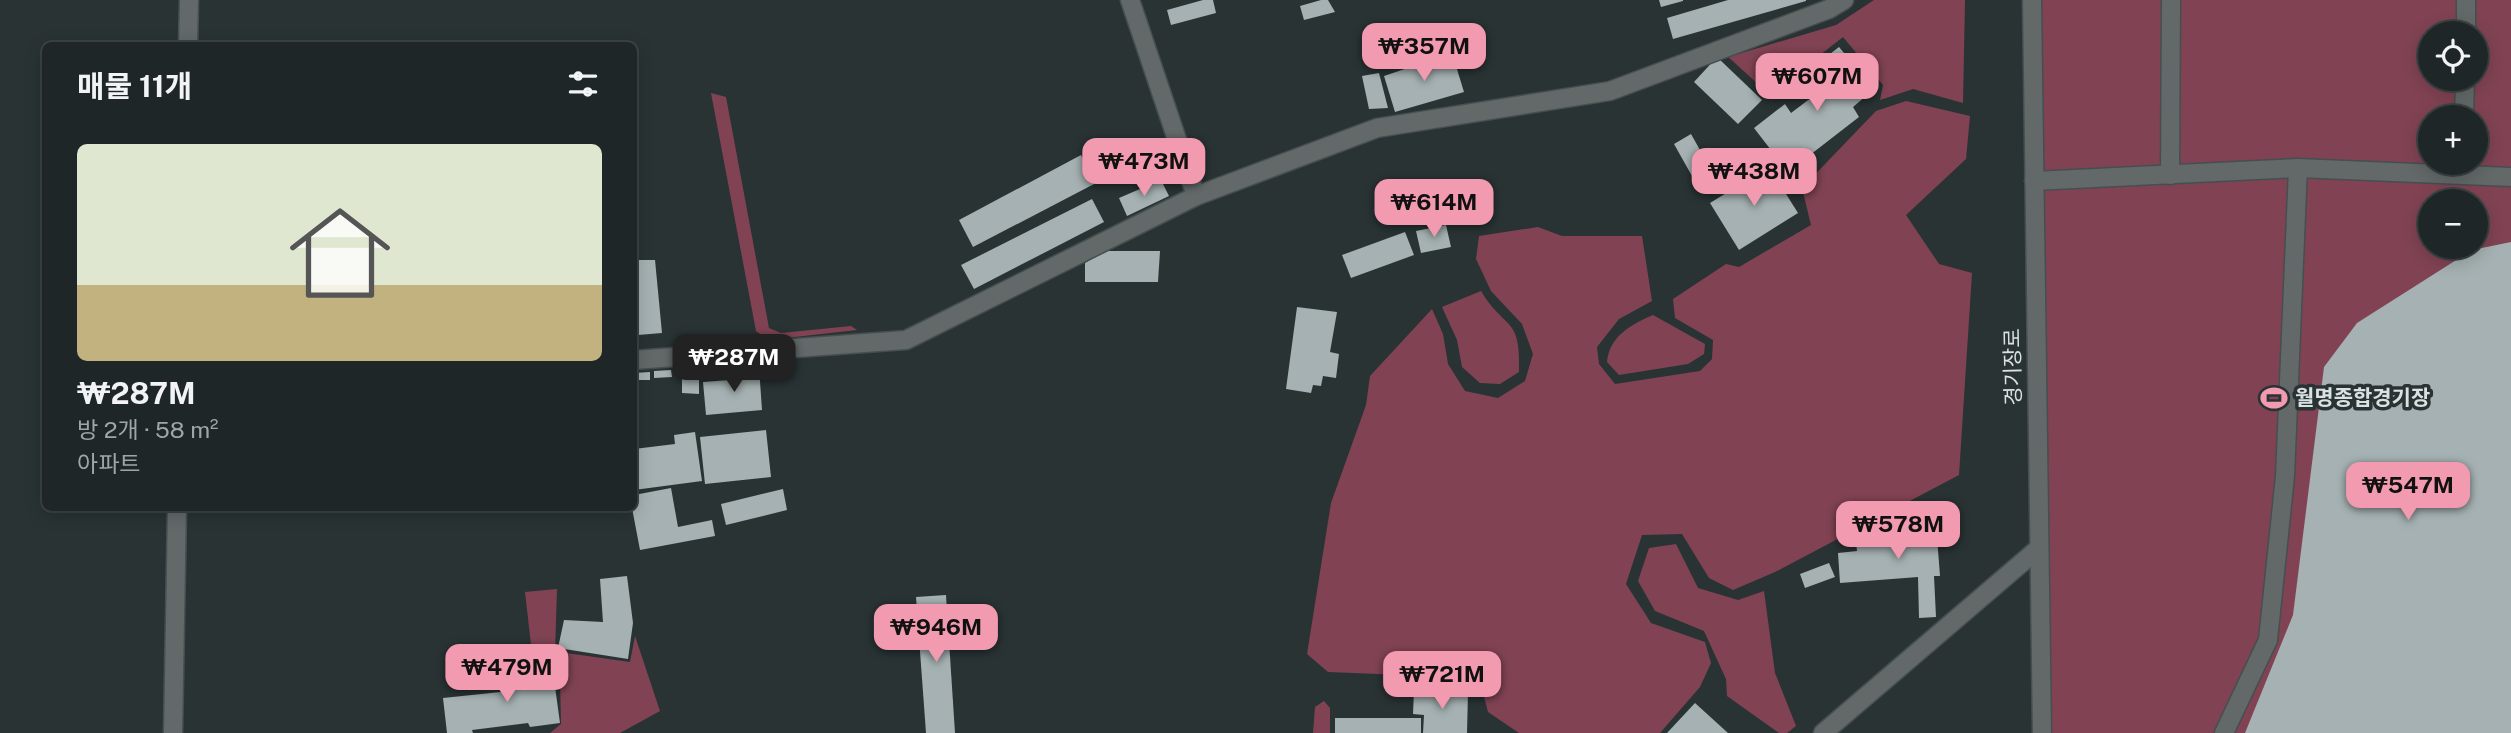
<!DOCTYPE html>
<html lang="ko">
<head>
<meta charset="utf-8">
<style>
	:root { --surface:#1f2627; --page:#2c3233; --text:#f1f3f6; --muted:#a1a5a7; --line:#3c4344; --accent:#f29aaf }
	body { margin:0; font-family:"Public Sans","Noto Sans KR",sans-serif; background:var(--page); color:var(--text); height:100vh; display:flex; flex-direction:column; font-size:26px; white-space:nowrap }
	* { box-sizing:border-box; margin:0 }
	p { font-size:23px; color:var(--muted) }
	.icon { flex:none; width:38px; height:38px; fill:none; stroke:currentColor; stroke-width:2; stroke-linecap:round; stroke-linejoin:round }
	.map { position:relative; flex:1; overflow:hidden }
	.details { position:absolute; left:42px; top:42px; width:595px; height:469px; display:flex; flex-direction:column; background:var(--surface); border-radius:10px; box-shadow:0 4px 18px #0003,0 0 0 2px var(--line) }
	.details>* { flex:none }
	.controls { position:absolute; left:2418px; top:21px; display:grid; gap:14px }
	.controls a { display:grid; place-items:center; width:70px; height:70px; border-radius:50%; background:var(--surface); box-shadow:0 4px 18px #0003,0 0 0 2px var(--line); font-size:35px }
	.price { position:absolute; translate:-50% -60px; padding:0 16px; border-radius:14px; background:var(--accent); color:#111; font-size:23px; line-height:46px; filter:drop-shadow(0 2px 4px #0008) }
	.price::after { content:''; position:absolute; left:50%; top:42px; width:21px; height:16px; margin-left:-10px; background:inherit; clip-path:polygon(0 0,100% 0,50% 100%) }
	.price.on { background:#222; color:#fff }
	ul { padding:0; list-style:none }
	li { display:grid; align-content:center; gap:14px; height:371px; padding:0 35px }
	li+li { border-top:2px solid var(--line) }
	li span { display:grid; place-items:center; height:217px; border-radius:10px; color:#555 }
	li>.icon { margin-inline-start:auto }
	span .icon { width:126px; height:126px; fill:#fffc; stroke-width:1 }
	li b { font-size:30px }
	h2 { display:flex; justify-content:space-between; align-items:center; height:84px; padding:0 35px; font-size:30px }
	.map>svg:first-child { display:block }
	.green { fill:#814353; fill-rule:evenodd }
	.building { fill:#a5b1b2 }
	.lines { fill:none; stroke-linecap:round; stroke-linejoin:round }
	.minor-casing { stroke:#454f50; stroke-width:21 }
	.minor { stroke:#636868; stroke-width:18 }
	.labels { text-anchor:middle; stroke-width:7; stroke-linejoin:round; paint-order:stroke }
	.street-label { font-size:21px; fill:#dae1e1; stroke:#293334 }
	.poi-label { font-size:21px; font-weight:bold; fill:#dae1e1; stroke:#293334; text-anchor:start }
</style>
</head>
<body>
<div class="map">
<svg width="2511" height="733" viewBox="0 0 2511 733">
	<rect width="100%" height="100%" fill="#293334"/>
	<g class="green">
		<path d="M1874,0H1965L1963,103L1913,89L1880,100L1883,85L1843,37L1811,62L1820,80C1768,106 1769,92 1728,57L1836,25Z"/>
		<path d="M2032,0H2511V733H2042ZM2431,33H2476V79H2431ZM2431,117H2476V163H2431ZM2431,201H2476V247H2431Z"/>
		<path d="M711,93L726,97L769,328L781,333L851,326L857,330L768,340L756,331Z"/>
		<path d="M1906,101L1970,116L1966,159L1906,215L1939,264L1972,273L1959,475L1775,572L1733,590L1709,578L1682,534L1642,535L1626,584L1651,623L1705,642L1711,663L1700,687L1660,733H1519L1488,712L1479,678L1328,672L1307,654L1331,503L1366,405L1370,376L1432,309L1443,334L1448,364L1465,391L1498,398L1525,381L1533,354L1522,324L1491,291L1476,259L1479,236L1538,227L1562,236H1642L1652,301L1619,319L1597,347L1599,364L1615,384L1700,371L1712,359L1713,340L1675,318L1673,299L1726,264L1739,267L1811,225L1802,188L1876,111Z"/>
		<path d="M1481,291C1505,331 1521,315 1519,372L1500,384L1480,383L1462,367L1457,340L1442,307Z"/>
		<path d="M1653,315L1705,344L1704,354L1688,364L1619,375L1607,362C1609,336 1632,324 1653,315Z"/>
		<path d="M1676,544L1698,588L1738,600L1764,591L1775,673L1796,726L1787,733H1779L1727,696L1726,679L1704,631L1655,611L1638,581L1649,548Z"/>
		<path d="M557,589L555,652L559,656L558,661L533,662L525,592Z"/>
		<path d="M635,636L660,711L620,733H550L561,724L560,679L566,653L630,662Z"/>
		<path d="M1324,701L1330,708V733H1313L1315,707Z"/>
	</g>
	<g class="building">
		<path d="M1203,0H1213L1216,13L1171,25L1167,10Z"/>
		<path d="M1321,0H1328L1335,12L1304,20L1300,6Z"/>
		<path d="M1659,0H1683V1L1661,7Z"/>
		<path d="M1728,0H1806V1L1673,39L1667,18Z"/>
		<path d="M1839,47L1874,89L1853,107L1859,117L1788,172L1754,128L1785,104L1791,113L1832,82L1817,64Z"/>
		<path d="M1452,53L1464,92L1395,112L1384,76Z"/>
		<path d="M1717,57L1762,100L1738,124L1694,82Z"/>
		<path d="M1379,73L1388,108L1369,109L1362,76Z"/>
		<path d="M1691,134L1718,182L1701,192L1674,144Z"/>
		<path d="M1081,155L1096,183L973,247L959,220Z"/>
		<path d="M1769,167L1798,213L1739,250L1710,203Z"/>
		<path d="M1161,180L1169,196L1127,216L1119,198Z"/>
		<path d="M1092,199L1104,222L974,289L961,265Z"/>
		<path d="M1446,225L1451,247L1421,253L1416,231Z"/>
		<path d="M1405,232L1414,255L1351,278L1342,255Z"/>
		<path d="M2511,242V733H2245L2293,615L2324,367L2357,323L2472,250Z"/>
		<path d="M1105,251H1160L1158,282H1085V263Z"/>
		<path d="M634,260H655L662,333L638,335Z"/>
		<path d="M1297,307L1337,312L1330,352L1339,354L1336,378L1323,376L1321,386L1313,385L1311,393L1286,389Z"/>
		<path d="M759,367L762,410L706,415L703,382L743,379L742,368Z"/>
		<path d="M671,370L672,377L654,378V371Z"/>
		<path d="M650,372V380H634V373Z"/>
		<path d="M682,372H699V394L682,393Z"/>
		<path d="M766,430L771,477L705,484L700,437Z"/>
		<path d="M695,432L702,481L634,490V449L675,444L674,435Z"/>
		<path d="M671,488L678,527L712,520L715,536L640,550L632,508L634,495Z"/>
		<path d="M783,489L787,510L726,525L721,504Z"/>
		<path d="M1936,524L1940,576H1934L1936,617L1919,618L1918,577L1840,583L1838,553L1857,551L1856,541L1885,539L1884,528Z"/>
		<path d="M1829,563L1835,577L1805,588L1800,574Z"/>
		<path d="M627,576L633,623L628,659L558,648L564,620L603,622L600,579Z"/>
		<path d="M946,595L955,733H926L916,597Z"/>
		<path d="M552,665L560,723L530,727L528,723L472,730L473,733H447L443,698L510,691L507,671Z"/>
		<path d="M1414,690L1468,692L1467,733H1423L1424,715L1413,714Z"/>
		<path d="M1695,703L1728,733H1667Z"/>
		<rect x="1335" y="718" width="86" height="15"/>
	</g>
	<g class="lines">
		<g class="minor-casing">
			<g id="minor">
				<path d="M1130,0L1196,196"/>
				<path d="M2032,0L2042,733"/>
				<path d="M2466,33V0"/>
				<path d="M188,46L189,0"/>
				<path d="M2464,117L2465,79"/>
				<path d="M2170,175L2171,0"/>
				<path d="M2034,181L2298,168L2511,177"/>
				<path d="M634,360L906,340L1196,196L1377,128L1610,91L1829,9L1844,0"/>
				<path d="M173,733L177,508"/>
				<path d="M1823,733L2039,548"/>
				<path d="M2224,733L2268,640L2285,476L2298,168"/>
			</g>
		</g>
		<use href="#minor" class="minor"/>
	</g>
	<defs>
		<g id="stadium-bare" transform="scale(2.1)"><path d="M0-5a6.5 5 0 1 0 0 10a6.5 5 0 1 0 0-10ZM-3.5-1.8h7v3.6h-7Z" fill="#f29aaf" stroke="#293334" stroke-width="2.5" paint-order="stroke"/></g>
	</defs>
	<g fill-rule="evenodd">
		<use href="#stadium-bare" x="2274" y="398"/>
	</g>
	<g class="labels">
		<g class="street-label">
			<text transform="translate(2013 367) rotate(-91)" y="7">경기장로</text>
		</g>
		<g class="poi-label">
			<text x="2295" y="405">월명종합경기장</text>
		</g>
	</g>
</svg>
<div class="controls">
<a><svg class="icon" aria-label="locate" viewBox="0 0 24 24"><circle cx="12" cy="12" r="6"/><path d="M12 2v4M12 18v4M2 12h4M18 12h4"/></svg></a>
<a>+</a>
<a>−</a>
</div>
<b class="price" style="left:1424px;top:83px">₩357M</b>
<b class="price" style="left:1817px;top:113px">₩607M</b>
<b class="price" style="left:1144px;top:198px">₩473M</b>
<b class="price" style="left:1754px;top:208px">₩438M</b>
<b class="price" style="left:1434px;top:239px">₩614M</b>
<b class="price on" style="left:734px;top:394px">₩287M</b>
<b class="price" style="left:2408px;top:522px">₩547M</b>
<b class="price" style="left:1898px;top:561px">₩578M</b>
<b class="price" style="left:936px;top:664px">₩946M</b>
<b class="price" style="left:507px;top:704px">₩479M</b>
<b class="price" style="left:1442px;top:711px">₩721M</b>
<section class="details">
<h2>매물 11개<svg class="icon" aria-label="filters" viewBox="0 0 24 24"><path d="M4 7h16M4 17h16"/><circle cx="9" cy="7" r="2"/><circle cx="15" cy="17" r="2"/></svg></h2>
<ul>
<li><span style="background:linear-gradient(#dfe7d0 65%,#c2b280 0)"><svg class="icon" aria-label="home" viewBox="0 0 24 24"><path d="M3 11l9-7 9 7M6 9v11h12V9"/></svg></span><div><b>₩287M</b><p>방 2개 · 58 m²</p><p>아파트</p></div></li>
</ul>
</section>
</div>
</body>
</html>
